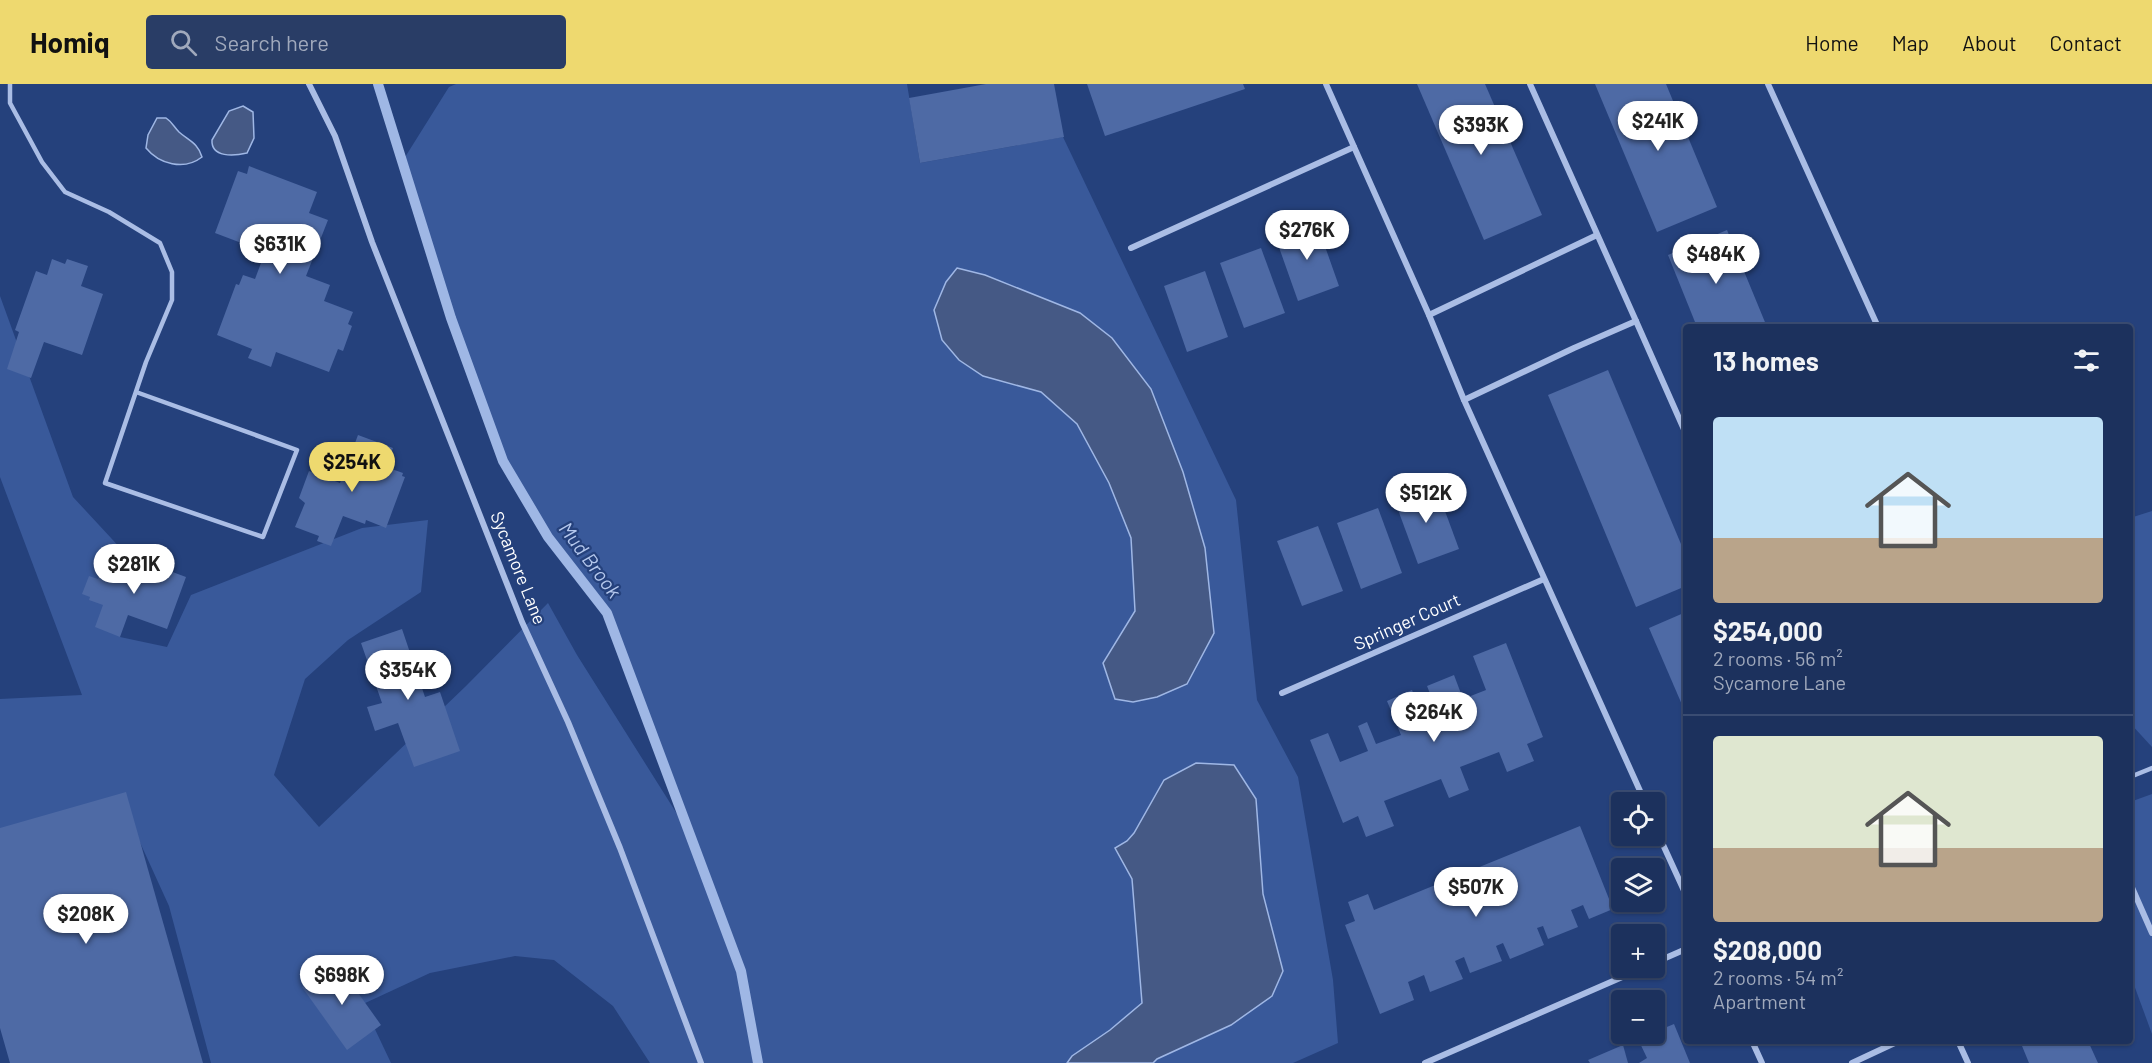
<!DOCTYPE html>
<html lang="en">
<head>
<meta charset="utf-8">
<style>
	:root { --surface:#1c315d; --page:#293d66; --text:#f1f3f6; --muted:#a0a9bc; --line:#3a4c72; --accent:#eed96f }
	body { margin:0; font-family:Barlow,sans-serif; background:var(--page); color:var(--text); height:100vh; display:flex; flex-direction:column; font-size:22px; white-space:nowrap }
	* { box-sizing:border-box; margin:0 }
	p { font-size:20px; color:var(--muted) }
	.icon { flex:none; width:33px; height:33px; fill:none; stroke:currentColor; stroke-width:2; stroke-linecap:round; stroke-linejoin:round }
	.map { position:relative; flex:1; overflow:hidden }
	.sheet { position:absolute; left:1683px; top:240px; width:450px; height:720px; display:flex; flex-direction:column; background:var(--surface); border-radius:6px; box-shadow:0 2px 4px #0004,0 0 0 2px var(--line) }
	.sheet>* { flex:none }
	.buttons { position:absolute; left:1611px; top:708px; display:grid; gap:12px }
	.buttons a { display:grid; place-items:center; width:54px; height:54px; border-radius:6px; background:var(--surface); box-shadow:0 2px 4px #0004,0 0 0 2px var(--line); font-size:30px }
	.price { position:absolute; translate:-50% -51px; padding:0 14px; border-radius:21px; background:#fff; color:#222; font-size:20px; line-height:39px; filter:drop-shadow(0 2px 3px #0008) }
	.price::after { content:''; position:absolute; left:50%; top:36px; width:18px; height:14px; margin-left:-9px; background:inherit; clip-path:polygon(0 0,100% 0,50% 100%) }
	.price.selected { background:var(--accent); color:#111 }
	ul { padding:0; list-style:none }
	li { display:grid; align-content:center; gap:12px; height:318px; padding:0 30px }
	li+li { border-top:2px solid var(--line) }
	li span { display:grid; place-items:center; height:186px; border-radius:6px; color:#555 }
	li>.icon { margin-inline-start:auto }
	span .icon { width:108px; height:108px; fill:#fffc; stroke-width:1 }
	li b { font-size:26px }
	h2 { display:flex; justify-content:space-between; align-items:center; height:72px; padding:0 30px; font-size:26px }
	header { display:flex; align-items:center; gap:36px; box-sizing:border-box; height:84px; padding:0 30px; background:var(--accent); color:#111 }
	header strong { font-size:28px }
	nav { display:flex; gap:33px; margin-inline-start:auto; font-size:21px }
	.search { width:420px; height:54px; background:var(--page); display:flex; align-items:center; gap:15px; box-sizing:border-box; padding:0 21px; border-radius:6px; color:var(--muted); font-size:22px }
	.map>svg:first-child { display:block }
	.green { fill:#39599a }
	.water { fill:#455985; stroke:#9fb7e5; stroke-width:1.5 }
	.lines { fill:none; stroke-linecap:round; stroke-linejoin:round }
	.stream { stroke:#9fb7e5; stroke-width:10 }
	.building { fill:#4e6aa5 }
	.lane { stroke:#aabde5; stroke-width:4.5 }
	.street { stroke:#aabde5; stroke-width:6 }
	.labels { text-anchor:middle; stroke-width:4.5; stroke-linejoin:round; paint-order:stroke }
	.street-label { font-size:18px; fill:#fff; stroke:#25417c }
	.water-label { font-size:20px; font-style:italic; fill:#b5c8ed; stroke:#25417c }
</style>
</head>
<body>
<header>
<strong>Homiq</strong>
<div class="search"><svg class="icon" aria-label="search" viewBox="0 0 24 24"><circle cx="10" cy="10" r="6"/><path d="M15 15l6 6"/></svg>Search here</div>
<nav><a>Home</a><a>Map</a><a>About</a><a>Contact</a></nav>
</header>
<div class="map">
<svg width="2152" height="979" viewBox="0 0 2152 979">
	<rect width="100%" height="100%" fill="#25417c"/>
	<g class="green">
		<path d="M456,0H907L920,79L1063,53L1236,416L1257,616L1298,693L1333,896L1338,959L1293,979H650L613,922L554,876L515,872L430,889L363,920L391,979H211L169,822L122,719L0,751V615L82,611L0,393V212L73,413L124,468L98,506L120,553L167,563L191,511L362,444L428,436L421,508L348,556L305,595L274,691L319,743L466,602L548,519L577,571L689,749L607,529L548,453L503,377L451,234L402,78L449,3Z"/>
		<path d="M2152,427V663L2130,639V434Z"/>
		<path d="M2152,710V950L2130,890V718Z"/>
	</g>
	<g class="water">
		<path d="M243,22L253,28L254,54L247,69C234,72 211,74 212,56L229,27Z"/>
		<path d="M157,34H166C172,38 174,43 179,48C189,57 198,59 202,73C184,87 159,80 146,64L148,51Z"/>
		<path d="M957,184L985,191L1080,229L1112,254L1151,305L1183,388L1205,464L1214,549L1187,600L1157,613L1133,618L1115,615L1103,579L1135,527L1131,454L1109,399L1077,340L1041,308L983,292L959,276L942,256L934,226L946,198Z"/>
		<path d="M1196,679L1234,681L1256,715L1263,810L1283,887L1272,912L1231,941L1157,975L1153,979H1067L1072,972L1110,946L1142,919L1132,795L1115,764L1127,757L1134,749L1164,696Z"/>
	</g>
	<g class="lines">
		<path class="stream" d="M378,0L451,234L503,377L548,453L607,529L741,887L758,979"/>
	</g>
	<g class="building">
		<path d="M986,0H1054L1064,53L920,79L909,14Z"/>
		<path d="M1087,0H1243L1245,5L1105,52Z"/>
		<path d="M1417,0H1485L1542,131L1484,156Z"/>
		<path d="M1595,0H1666L1717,123L1657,148Z"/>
		<path d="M249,82L317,108L309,129L328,136L306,192L330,201L324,217L353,228L348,240L352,242L343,267L338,265L329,288L276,268L271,283L248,274L252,265L217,251L236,200L239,201L243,191L255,195L261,179L248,174L252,163L215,149L238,87L247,90Z"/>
		<path d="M1316,137L1339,202L1298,217L1275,152Z"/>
		<path d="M1727,146L1767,243H1697L1668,171Z"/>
		<path d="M1261,164L1285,229L1244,244L1220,179Z"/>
		<path d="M52,175L65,180L67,175L88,182L81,202L103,210L82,271L44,258L31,294L7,285L19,248L15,246L36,187L47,191Z"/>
		<path d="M1205,187L1228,253L1187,268L1164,202Z"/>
		<path d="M1608,286L1686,472V502L1636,523L1548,311Z"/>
		<path d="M358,351L393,364L386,383L403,389L402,392L405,393L386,444L366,436L365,440L343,432L331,462L317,457L319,452L295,443L305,419L299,414L309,387L340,399Z"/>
		<path d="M1435,400L1459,465L1418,480L1394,415Z"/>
		<path d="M1378,424L1402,489L1361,505L1337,439Z"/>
		<path d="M1318,442L1343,507L1302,522L1277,457Z"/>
		<path d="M146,472L161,478L159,483L186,493L167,545L128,531L120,553L95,543L103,521L89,516L90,513L82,510L89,492L98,495L105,476L140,489Z"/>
		<path d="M1686,528V630L1649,544Z"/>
		<path d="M402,545L425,613L440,608L460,667L414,683L398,639L375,647L367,623L382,619L361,559Z"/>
		<path d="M1506,559L1543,653L1527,660L1534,677L1507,688L1499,668L1460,683L1469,706L1449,714L1441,695L1384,717L1394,742L1366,753L1358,732L1343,739L1310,656L1328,649L1340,678L1368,667L1358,642L1367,638L1376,660L1401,651L1387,617L1412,606L1424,635L1438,630L1427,602L1454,591L1463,615L1486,606L1473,572Z"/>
		<path d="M126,708L203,979H10L0,944V744Z"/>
		<path d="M1580,742L1613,825L1589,835L1583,821L1571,826L1578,843L1548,855L1543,842L1537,844L1544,861L1510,875L1503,859L1496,862L1502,877L1470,889L1464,873L1455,877L1463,895L1430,908L1424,891L1408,898L1414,916L1380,930L1345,841L1355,837L1348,818L1368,810L1374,826Z"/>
		<path d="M336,878L381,941L347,966L302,903Z"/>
		<path d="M1674,940L1690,979H1639L1647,974L1638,955Z"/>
		<path d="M2020,957H2088L2098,979H2029Z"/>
		<path d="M1623,961L1628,979H1590L1588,976Z"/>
	</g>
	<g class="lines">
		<g class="lane">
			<path d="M10,0V19L42,78L65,108L109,128L160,159L172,188V216L146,278L105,399L263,453L297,366L136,308"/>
			<path d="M2130,693L2152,684"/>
		</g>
		<g class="street">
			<path d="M309,0L335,52L372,158L522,538L568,638L620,764L701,979"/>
			<path d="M1326,0L1429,231L1464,316L1645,718"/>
			<path d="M1768,0L1878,243"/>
			<path d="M1131,164L1354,63"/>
			<path d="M1429,231L1597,151"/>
			<path d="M1636,237L1686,350"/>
			<path d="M1464,316L1574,264L1636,237L1530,0"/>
			<path d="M1282,609L1544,495"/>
			<path d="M1654,741L1686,811"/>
			<path d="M2130,799L2152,849"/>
			<path d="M1654,879L1686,865"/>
			<path d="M1752,957L1762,979"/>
			<path d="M1958,957L1968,979"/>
			<path d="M1425,979L1643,884"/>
			<path d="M1852,979L1899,957"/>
		</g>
	</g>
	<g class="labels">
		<g class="street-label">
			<text transform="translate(518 484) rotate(68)" y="6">Sycamore Lane</text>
			<text transform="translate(1407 538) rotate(-24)" y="6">Springer Court</text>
		</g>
		<g class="water-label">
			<text transform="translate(590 476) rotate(53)" y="7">Mud Brook</text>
		</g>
	</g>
</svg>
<div class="buttons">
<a><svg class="icon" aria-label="locate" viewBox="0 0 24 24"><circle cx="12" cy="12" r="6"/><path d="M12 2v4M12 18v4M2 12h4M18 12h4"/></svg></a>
<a><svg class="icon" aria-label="layers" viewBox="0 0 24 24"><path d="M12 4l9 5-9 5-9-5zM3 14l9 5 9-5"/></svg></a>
<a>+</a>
<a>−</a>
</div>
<b class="price" style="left:1658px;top:68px">$241K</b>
<b class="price" style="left:1481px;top:72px">$393K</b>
<b class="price" style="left:1307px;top:177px">$276K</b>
<b class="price" style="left:280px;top:191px">$631K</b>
<b class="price" style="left:1716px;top:201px">$484K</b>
<b class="price selected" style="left:352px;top:409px">$254K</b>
<b class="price" style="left:1426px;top:440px">$512K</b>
<b class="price" style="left:134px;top:511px">$281K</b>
<b class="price" style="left:408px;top:617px">$354K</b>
<b class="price" style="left:1434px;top:659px">$264K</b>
<b class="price" style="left:1476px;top:834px">$507K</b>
<b class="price" style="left:86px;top:861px">$208K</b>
<b class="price" style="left:342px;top:922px">$698K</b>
<section class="sheet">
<h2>13 homes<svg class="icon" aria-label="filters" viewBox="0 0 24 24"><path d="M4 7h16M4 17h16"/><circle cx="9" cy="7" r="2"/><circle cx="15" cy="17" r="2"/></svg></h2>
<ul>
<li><span style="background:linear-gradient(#bfe0f5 65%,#b9a48a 0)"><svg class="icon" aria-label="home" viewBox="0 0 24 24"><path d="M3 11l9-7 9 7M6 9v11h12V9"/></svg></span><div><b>$254,000</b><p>2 rooms · 56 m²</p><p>Sycamore Lane</p></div></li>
<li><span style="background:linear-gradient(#dfe7d0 60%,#b9a48a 0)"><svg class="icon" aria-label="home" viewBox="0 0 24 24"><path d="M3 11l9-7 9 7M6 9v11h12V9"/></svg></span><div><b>$208,000</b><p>2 rooms · 54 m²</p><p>Apartment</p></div></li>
</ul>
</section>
</div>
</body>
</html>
